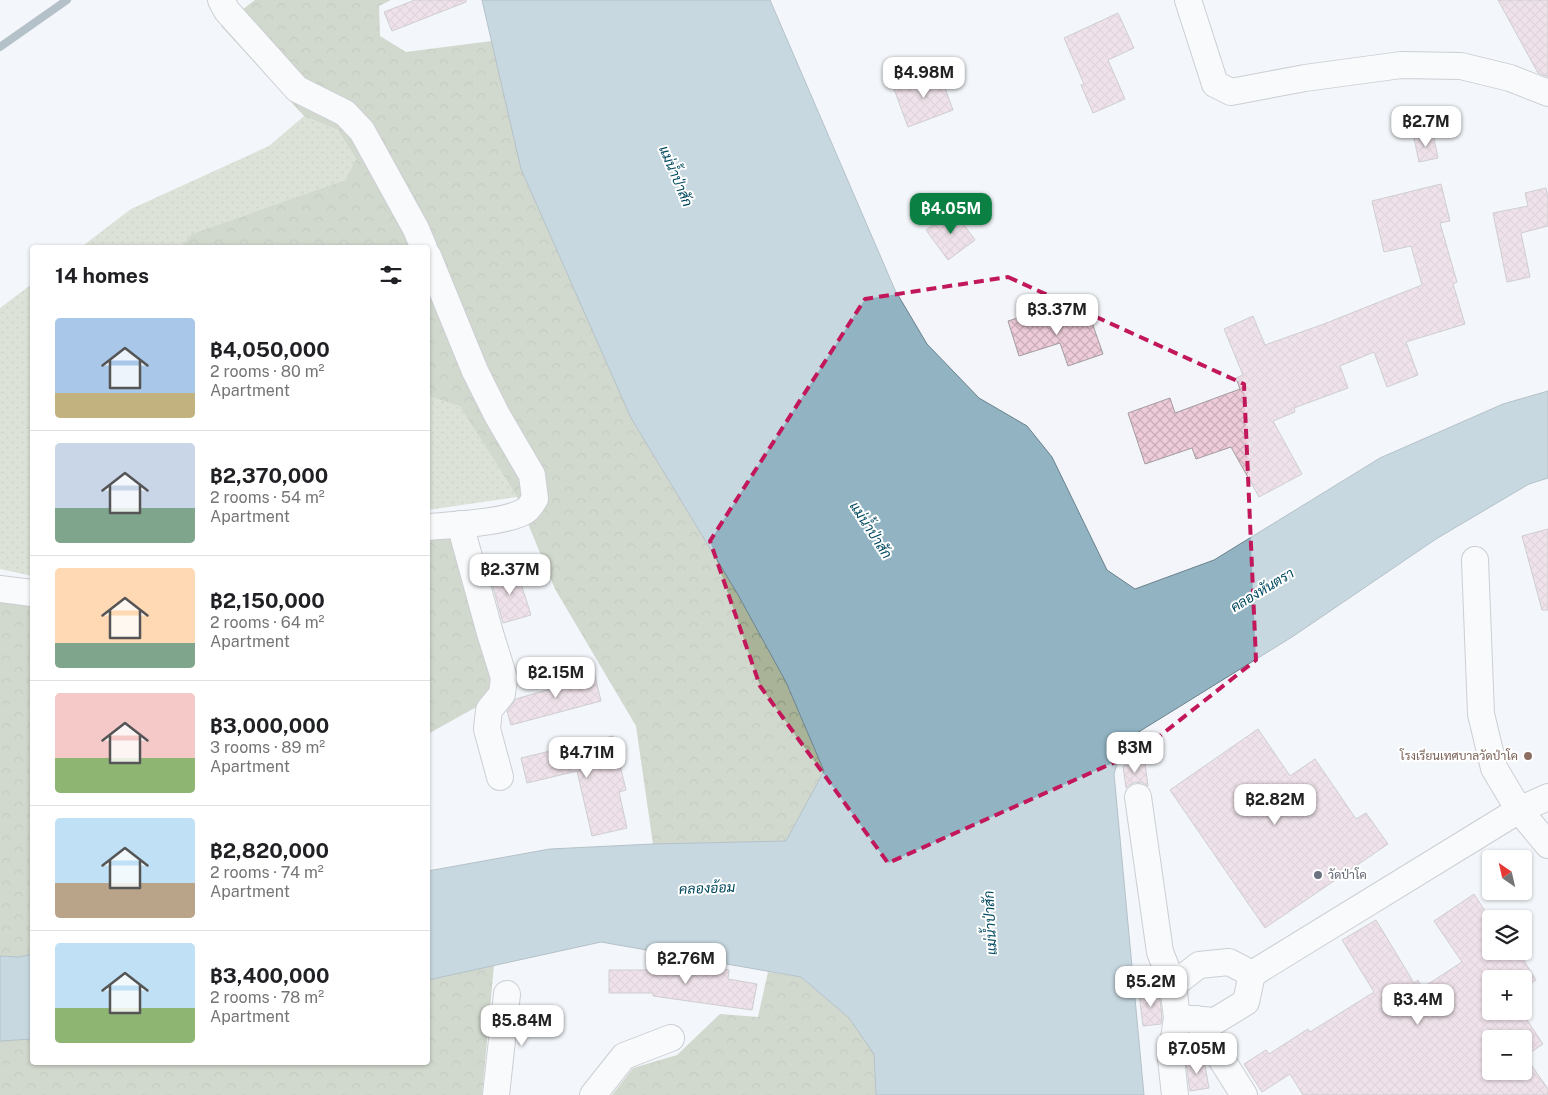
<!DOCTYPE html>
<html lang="en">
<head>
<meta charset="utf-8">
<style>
	:root { --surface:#fff; --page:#f6f6f6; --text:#202124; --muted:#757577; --line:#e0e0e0; --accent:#0b8043 }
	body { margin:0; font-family:"Public Sans",Sarabun,sans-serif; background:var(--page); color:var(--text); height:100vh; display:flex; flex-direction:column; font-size:19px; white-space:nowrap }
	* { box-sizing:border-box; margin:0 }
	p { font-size:16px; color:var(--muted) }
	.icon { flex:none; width:28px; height:28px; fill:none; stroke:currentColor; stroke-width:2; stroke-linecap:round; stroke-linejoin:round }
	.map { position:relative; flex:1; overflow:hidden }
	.side { position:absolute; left:30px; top:245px; width:400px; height:820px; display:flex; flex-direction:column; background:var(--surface); border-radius:5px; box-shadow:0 1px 4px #0004 }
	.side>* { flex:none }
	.needle { width:32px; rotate:326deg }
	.buttons { position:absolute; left:1482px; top:850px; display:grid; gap:10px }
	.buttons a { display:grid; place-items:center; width:50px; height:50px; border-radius:5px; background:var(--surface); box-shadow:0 1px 4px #0004; font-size:25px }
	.price { position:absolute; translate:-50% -42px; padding:0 11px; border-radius:10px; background:#fff; color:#222; font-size:16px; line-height:32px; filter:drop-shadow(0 1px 2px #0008) }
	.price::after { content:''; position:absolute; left:50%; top:30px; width:15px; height:11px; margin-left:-8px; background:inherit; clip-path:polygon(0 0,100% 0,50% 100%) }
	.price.on { background:var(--accent); color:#fff }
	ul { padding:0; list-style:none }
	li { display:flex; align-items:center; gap:15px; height:125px; padding:0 25px }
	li+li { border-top:1px solid var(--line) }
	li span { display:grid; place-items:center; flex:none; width:140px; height:100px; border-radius:5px; color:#555 }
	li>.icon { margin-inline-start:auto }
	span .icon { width:60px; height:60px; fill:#fffc; stroke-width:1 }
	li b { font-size:21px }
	h2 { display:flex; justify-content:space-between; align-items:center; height:60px; padding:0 25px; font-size:21px }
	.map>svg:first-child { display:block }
	.grass { fill:url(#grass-dots) }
	.forest { fill:url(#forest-crowns) }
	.water { fill:#92b4c2; stroke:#6a818c }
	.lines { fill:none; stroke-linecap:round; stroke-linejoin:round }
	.stream { stroke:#6a818c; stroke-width:8 }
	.building { fill:url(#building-cross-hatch); stroke:#a29d9f; fill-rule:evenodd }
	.minor-casing { stroke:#9d9fa4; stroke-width:28 }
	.minor { stroke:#fff; stroke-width:26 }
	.marked { fill:none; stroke:#c2185b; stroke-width:4; stroke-dasharray:10 6; stroke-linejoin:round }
	.education-dot { fill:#8d6e63; stroke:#fff; stroke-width:2 }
	.worship-dot { fill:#6b7280; stroke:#fff; stroke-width:2 }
	.labels { text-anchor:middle; stroke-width:4; stroke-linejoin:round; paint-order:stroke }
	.education-label { font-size:12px; fill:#785e54; stroke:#fff; text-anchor:end }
	.worship-label { font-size:12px; fill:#5b616d; stroke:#fff; text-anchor:start }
	.water-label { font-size:14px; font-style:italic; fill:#01495f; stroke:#fff }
</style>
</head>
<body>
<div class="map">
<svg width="1548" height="1095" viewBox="0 0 1548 1095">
	<defs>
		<pattern id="grass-dots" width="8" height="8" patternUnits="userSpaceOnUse" patternTransform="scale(1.25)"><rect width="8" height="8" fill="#c0cab0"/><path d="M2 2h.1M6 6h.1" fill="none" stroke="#a4ac96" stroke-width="1.8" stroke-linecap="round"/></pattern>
		<pattern id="forest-crowns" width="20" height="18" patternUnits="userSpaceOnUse" patternTransform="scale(1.25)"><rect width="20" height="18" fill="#a8b397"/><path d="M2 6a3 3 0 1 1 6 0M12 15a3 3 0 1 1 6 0" fill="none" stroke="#8f9981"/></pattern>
		<pattern id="building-cross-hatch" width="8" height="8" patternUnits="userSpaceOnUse" patternTransform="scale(1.25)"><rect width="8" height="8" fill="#edcbd8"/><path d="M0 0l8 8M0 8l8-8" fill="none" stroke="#caadb8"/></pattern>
	</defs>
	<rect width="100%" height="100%" fill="#f3f5fa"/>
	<g class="grass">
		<path d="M304,116L338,130L356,159L345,180L193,234L179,247L80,248L131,209L269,146Z"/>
		<path d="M32,284V576L0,569V308Z"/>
		<path d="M428,396L460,405L517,497L428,510Z"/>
	</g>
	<g class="forest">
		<path d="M255,0H391L379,6L380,36L406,52L492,41L521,169L631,418L737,593L786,682L824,771L786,841L653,844L636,726L555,589L517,497L460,406L428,396V248H179L192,234L345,180L356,159L338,130L304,116L221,26Z"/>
		<path d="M457,534L496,688L478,706L428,734V536Z"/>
		<path d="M0,593L32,596V954L19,957L0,956Z"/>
		<path d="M494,965L482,1095H0V1041L32,1039V1062H428V980Z"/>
		<path d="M768,972L801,977L849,1018L874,1054L876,1095H612L633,1068L677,1055L720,1014L758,1017Z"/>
	</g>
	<g class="water">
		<path d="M482,0H770L895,290L927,344L979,398L1027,426L1052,457L1107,570L1135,589L1214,560L1380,458L1503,404L1548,391V478L1529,484L1436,539L1292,637L1124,741L1114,774L1144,1095H876L874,1054L849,1018L801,977L601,942L428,980V871L550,849L653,844L786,841L824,771L786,682L737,593L631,418L521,169Z"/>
		<path d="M32,954V1039L0,1041V956L19,957Z"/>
	</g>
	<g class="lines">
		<path class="stream" d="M0,47L67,0"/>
	</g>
	<g class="building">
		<path d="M415,0H466V2L392,31L384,12Z"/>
		<path d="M1498,0H1548V77L1538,73Z"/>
		<path d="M1118,13L1134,48L1108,60L1125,99L1093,113L1081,85L1084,84L1064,38Z"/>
		<path d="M939,72L953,110L908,127L894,89Z"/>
		<path d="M1433,134L1438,158L1419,162L1414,138Z"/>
		<path d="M1441,184L1450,221L1440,223L1457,282L1453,284L1465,324L1406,342L1418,375L1387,387L1374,352L1340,366L1348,388L1294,408L1295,412L1273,421L1302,474L1259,497L1231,447L1196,459L1192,448L1145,464L1128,413L1170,398L1175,413L1240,389L1236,378L1243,375L1224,329L1253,316L1265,345L1324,324L1422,285L1411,246L1384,252L1372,201Z"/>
		<path d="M1546,188L1548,198V226L1521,233L1530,277L1507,282L1493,213L1528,206L1525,193Z"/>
		<path d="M953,210L975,240L948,260L926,230Z"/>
		<path d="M1044,310L1048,325L1088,311L1103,354L1068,366L1060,343L1019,356L1008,321Z"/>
		<path d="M1548,529V610H1542L1522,536Z"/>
		<path d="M516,568L531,615L503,623L490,576Z"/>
		<path d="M594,672L601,701L511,725L507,711L516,699L564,685L563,680Z"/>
		<path d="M1258,729L1290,776L1315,759L1356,819L1366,813L1388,844L1265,928L1170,790Z"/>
		<path d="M613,736L626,790L619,792L627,828L592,836L577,771L527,783L521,758Z"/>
		<path d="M1145,763L1148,786L1143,783L1136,782L1129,785L1126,788L1123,766Z"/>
		<path d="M1474,894L1491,920V951H1518L1536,980L1524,987V979H1491V1011H1521L1543,1044L1525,1056L1548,1089V1095H1303L1290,1074L1262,1092L1244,1064L1266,1050L1269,1054L1308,1029L1310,1032L1374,992L1342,940L1376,920L1414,983L1418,980L1422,988L1462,962L1434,921ZM1491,1039H1524V1071H1491Z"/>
		<path d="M675,960L704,963L703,966L729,970L728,979L757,984L752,1010L653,996V993H609V970H673Z"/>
		<path d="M1159,990L1162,1018L1161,1024L1143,1026L1139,993Z"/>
		<path d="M1204,1060L1209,1088L1190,1091L1186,1062Z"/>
	</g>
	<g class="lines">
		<g class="minor-casing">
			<g id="minor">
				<path d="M221,0L227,11L297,89L345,113L362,131L416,229L424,248"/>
				<path d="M1188,0L1215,84L1231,92L1305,78L1401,65L1461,66L1510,78L1548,93"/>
				<path d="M428,256L475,371L497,415L532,475L535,499C532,503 529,509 525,511C505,523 452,525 428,527"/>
				<path d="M460,524L490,633L504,678L502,694L489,710L487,729L500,777"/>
				<path d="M1475,560L1481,714L1494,768L1519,810L1548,845"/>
				<path d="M0,589L32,593"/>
				<path d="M1138,797L1160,952L1173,985L1177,1018L1171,1059L1175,1095"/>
				<path d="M1252,974L1519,810L1548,797"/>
				<path d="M1173,985L1199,965L1229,962L1252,974L1246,1002L1215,1021L1177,1018"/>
				<path d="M1196,1019L1244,1095"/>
				<path d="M496,1095L507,994"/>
				<path d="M593,1095L624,1056L671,1038"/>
			</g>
		</g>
		<use href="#minor" class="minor"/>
	</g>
	<path d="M0 0H1548V1095H0ZM1008,277L1244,384L1256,660L1142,750L888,863L760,686L710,541L865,299Z" fill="#f3f5fa" fill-opacity=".55" fill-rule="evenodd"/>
	<path class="marked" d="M1008,277L1244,384L1256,660L1142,750L888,863L760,686L710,541L865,299Z"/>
	<circle class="education-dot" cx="1528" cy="756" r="5"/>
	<circle class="worship-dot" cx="1318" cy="875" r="5"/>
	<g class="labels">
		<g class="education-label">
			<text x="1518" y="760">โรงเรียนเทศบาลวัดป่าโค</text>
		</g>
		<g class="worship-label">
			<text x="1328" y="879">วัดป่าโค</text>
		</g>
		<g class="water-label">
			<text transform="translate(676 176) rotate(67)" y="5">แม่น้ำป่าสัก</text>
			<text transform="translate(871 530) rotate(57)" y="5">แม่น้ำป่าสัก</text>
			<text transform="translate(1262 590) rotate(-31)" y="5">คลองหันตรา</text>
			<text transform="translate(707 888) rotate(-2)" y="5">คลองอ้อม</text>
			<text transform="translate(990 923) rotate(-93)" y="5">แม่น้ำป่าสัก</text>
		</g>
	</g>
</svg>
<div class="buttons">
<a><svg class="needle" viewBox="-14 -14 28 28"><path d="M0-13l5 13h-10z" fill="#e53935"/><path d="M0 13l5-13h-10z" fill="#757577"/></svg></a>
<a><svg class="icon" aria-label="layers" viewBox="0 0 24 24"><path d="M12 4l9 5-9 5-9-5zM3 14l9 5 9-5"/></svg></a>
<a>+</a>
<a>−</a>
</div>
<b class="price" style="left:924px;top:99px">฿4.98M</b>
<b class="price" style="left:1426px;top:148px">฿2.7M</b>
<b class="price on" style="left:951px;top:235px">฿4.05M</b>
<b class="price" style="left:1057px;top:336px">฿3.37M</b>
<b class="price" style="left:510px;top:596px">฿2.37M</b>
<b class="price" style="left:556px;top:699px">฿2.15M</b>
<b class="price" style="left:1135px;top:774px">฿3M</b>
<b class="price" style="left:587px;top:779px">฿4.71M</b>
<b class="price" style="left:1275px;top:826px">฿2.82M</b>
<b class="price" style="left:686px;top:985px">฿2.76M</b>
<b class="price" style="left:1151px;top:1008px">฿5.2M</b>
<b class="price" style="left:1418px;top:1026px">฿3.4M</b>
<b class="price" style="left:522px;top:1047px">฿5.84M</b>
<b class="price" style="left:1197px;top:1075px">฿7.05M</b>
<section class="side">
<h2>14 homes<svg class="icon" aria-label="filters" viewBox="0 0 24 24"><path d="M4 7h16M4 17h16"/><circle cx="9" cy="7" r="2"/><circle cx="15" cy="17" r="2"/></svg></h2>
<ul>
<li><span style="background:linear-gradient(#a9c7e8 75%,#c2b280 0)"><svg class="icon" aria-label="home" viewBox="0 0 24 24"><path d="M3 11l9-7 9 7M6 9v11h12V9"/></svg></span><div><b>฿4,050,000</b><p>2 rooms · 80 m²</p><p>Apartment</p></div></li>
<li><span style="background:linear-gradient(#c9d6e8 65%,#7fa58c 0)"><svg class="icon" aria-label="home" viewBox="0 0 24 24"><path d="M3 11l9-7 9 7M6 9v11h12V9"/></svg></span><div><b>฿2,370,000</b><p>2 rooms · 54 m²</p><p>Apartment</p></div></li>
<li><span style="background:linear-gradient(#ffd9b3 75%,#7fa58c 0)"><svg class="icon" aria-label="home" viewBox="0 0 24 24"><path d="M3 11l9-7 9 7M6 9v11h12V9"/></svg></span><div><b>฿2,150,000</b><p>2 rooms · 64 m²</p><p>Apartment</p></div></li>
<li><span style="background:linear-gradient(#f6c9c9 65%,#8fb573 0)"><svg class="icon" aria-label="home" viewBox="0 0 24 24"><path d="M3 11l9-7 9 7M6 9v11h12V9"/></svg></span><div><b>฿3,000,000</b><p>3 rooms · 89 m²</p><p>Apartment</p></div></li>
<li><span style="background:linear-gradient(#bfe0f5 65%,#b9a48a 0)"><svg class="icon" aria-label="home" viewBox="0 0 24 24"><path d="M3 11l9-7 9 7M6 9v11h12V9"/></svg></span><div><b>฿2,820,000</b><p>2 rooms · 74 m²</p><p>Apartment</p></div></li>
<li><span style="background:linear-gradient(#bfe0f5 65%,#8fb573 0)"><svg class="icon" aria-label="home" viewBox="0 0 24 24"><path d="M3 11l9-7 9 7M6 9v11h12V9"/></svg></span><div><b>฿3,400,000</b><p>2 rooms · 78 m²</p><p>Apartment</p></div></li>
</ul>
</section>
</div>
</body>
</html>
